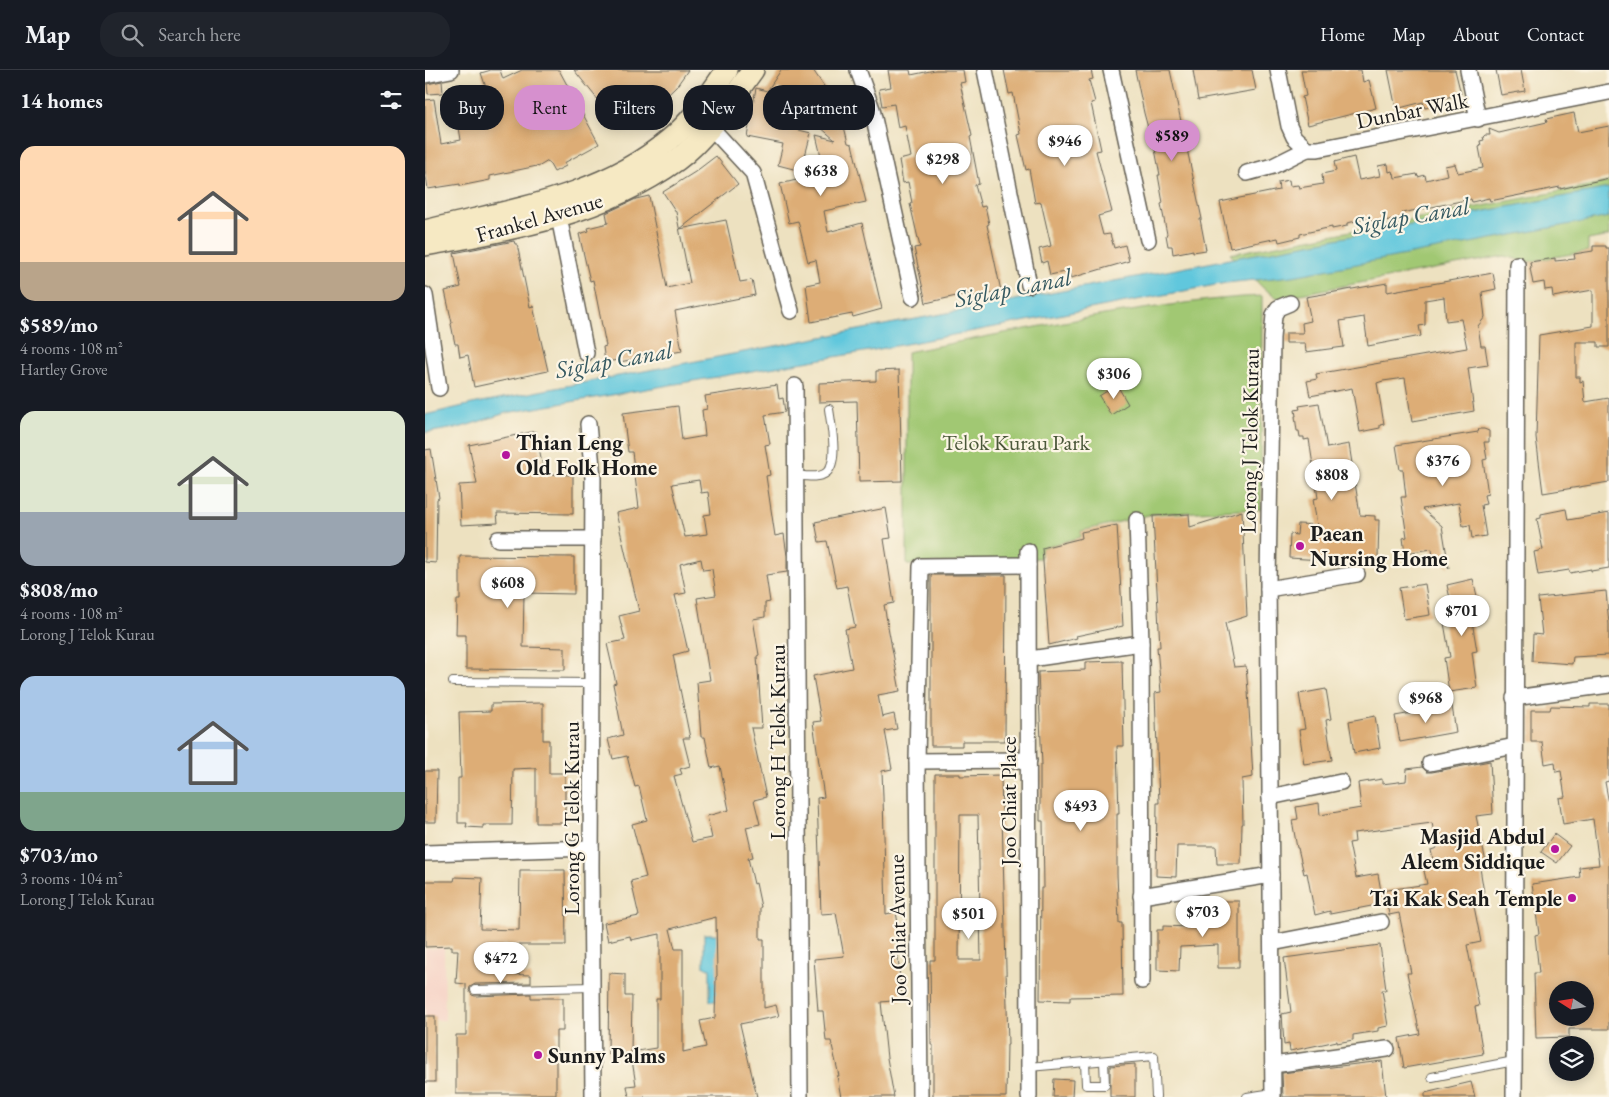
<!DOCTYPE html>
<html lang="en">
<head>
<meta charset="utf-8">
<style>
	:root { --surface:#171b24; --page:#20242c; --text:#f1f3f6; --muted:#9ea1a6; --line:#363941; --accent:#d690ce }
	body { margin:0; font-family:"EB Garamond",serif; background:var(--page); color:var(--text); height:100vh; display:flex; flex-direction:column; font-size:19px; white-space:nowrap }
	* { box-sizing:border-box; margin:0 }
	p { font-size:16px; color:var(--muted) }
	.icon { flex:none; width:28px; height:28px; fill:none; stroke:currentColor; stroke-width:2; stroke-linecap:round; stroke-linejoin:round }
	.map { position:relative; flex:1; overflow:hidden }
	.details { display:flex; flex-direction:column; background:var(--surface); width:425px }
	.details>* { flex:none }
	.hud { position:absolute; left:15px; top:15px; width:475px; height:45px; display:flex; gap:10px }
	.needle { width:32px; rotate:282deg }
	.tools { position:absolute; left:1124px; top:911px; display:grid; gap:10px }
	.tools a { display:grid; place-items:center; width:45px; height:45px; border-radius:50%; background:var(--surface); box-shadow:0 2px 12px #0003; font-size:25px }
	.price { position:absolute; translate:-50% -42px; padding:0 11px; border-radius:18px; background:#fff; color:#222; font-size:16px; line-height:32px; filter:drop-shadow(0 1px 2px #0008) }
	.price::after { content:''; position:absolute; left:50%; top:30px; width:15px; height:11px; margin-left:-8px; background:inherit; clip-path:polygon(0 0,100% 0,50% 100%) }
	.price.on { background:var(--accent); color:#111 }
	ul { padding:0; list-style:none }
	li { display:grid; align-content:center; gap:10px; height:265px; padding:0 20px }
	li span { display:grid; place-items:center; height:155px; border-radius:15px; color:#555 }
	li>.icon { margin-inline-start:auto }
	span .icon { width:90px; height:90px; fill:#fffc; stroke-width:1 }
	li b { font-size:21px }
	h2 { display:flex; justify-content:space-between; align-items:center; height:60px; padding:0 20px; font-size:21px }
	.chip { padding:0 18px; border-radius:20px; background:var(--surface); box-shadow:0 2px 12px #0003; font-size:18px; line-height:45px }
	.chip.on { background:var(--accent); color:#111 }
	header { display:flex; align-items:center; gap:30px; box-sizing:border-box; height:70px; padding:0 25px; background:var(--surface); border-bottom:1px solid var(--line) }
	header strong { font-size:24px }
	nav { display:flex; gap:28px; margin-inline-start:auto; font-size:18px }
	.search { width:350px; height:45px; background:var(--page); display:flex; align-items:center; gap:12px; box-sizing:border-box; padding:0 18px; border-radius:20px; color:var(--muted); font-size:19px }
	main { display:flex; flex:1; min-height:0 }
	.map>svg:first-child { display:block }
	.built { fill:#f6d1c5 }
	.green { fill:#a1c873; stroke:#5e7248 }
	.water { fill:#60c7dd; stroke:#3e727c }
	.building { fill:#ddad76; fill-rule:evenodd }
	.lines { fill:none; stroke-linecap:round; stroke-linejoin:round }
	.lane-casing { stroke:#656155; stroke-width:10 }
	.street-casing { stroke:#656155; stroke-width:18 }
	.secondary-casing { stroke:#656155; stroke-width:24 }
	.lane { stroke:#fff; stroke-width:8 }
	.street { stroke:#fff; stroke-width:15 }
	.secondary { stroke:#f6e9c3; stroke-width:21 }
	.poi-dot { fill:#b5179e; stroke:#fcf5e5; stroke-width:2 }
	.labels { text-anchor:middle; stroke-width:4.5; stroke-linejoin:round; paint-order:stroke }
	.street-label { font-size:22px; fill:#1c1c1c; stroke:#fcf5e5 }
	.poi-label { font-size:22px; font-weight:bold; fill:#1c1c1c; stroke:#fcf5e5; text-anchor:start }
	.park-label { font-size:22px; fill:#4b583a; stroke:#fcf5e5 }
	.water-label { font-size:24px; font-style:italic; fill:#345860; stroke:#fcf5e5 }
</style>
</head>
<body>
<header>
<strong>Map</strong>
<div class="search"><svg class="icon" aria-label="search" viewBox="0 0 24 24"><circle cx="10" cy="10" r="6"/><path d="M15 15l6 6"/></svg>Search here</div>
<nav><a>Home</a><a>Map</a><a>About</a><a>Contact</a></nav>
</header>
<main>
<section class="details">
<h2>14 homes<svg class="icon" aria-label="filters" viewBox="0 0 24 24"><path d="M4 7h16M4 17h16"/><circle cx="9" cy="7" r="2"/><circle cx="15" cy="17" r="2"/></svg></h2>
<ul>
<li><span style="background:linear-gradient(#ffd9b3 75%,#b9a48a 0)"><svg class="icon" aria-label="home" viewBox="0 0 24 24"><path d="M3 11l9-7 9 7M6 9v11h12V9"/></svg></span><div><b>$589/mo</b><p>4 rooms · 108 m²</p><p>Hartley Grove</p></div></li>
<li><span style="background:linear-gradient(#dfe7d0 65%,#9aa5b1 0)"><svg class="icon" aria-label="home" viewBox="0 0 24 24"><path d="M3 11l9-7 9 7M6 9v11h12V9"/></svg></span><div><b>$808/mo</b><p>4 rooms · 108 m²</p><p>Lorong J Telok Kurau</p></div></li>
<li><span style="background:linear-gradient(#a9c7e8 75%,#7fa58c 0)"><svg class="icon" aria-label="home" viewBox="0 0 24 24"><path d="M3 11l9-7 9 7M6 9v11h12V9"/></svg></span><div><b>$703/mo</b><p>3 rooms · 104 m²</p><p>Lorong J Telok Kurau</p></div></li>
</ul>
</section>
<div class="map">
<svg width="1184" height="1027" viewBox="0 0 1184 1027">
	<rect width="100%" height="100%" fill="#fcf5e5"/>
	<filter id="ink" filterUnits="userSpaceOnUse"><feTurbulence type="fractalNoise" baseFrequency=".02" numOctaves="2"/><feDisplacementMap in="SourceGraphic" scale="10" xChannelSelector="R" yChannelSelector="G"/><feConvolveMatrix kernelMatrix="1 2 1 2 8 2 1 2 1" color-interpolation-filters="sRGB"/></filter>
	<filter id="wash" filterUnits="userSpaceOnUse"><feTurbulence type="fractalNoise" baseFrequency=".0096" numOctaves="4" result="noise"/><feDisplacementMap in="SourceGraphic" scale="20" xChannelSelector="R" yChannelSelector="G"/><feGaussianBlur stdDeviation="1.12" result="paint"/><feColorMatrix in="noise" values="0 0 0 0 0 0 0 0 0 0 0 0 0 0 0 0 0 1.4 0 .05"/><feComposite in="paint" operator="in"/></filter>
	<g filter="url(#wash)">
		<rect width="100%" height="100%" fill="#ede1c0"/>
		<path class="built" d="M19,878L20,950H0V879Z"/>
		<g class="green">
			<path d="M1184,112V166L1163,170V181L1102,192L1079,186L870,225V232L860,233L838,218L805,184Z"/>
			<path d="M837,226L836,439L728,444L656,461V467L617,478L615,488L482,495V282C548,269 613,256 679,245C732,237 784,228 837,226Z"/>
		</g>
		<g class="water">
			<path d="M1184,118V147L868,206L801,213L444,281L81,343L37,357L0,363V345L47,334L799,190Z"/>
			<path d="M279,864H294V931H285V898L279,897Z"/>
		</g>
		<g id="blocks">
			<g class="building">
				<path d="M66,0H75L78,9L97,0H134L174,74L139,93L141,96L129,102L123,91L113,97L112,96L65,106V110L35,116V114L3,119L0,100V30L9,29L16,74L36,70L31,39L66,32L56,3Z"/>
				<path d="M149,0H263L251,17L221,46L210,34L190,51Z"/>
				<path d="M356,0H388L415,40L423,73L427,74L441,132L399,141L403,162L437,153L457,239L428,247L427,244L386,252L381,215L395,212L391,190L383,192L373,151L364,153L355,114L400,103L391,65L410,70L378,42L377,35L353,18L346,53L386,63L376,101L353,95L358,74L322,67L331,18L342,21Z"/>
				<path d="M463,0H485L486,5L510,0H538L540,12L535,13L547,66L545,67L554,114L550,115L556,137L560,136L564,154L562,155L576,221L545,228L544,223L501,233L489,178L495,177L485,134L487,133L483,112L478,113L474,90L486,87L480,56L473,58L469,34L457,36L454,19L466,17Z"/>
				<path d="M579,0H666L668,9L664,10L670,32L666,33L676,80L671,81L687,142L673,146L678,165L685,164L689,178L700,175L704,191L646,208L644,201L625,205L622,191L617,193L614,179L626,176L616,132L610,133L604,99L601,100L593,65L596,64L588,23L584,24Z"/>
				<path d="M710,0H745L777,149H775L781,180L768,182V180L748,184L747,176H743L741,165L742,164L736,134L738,133L733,105H735L728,69H726L719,43Z"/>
				<path d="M768,0H827L831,20L773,30Z"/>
				<path d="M876,0H936L938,12L944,10L951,38L883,55L877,27L881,26Z"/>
				<path d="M963,0H1030L1036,24L1015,29L1016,35L1000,38L998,32L971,39Z"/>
				<path d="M1071,0H1096L1100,21L1076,25Z"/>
				<path d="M17,11L18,23L3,24L2,14Z"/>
				<path d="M1149,43L1153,62L1184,56V108L1135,119V117L1065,131L1064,128L1047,132L1046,129L977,143L978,147L964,150L947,154L946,148L922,153V156L907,159V157L875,164V167L854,172L853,168L805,178L795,132L854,120L853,112L864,110L865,116L873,115L874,118L898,114L897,104L911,101L909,92L929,87L934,110L955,106L953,96L963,94L964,102L967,101L968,104L969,103L970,108L992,104L993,107L1000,105L1001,110L1022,105L1020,96L1030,94L1033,103L1058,98L1054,77L1056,76L1055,71L1059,70L1058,67L1060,65H1065L1064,59L1074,63L1122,52L1121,49Z"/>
				<path d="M291,86L313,114L255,159L301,150L315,212L327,210L330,225L250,241L257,281L194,292V290L180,292L178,277L181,276L168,210L165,211L154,164L164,161L163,158L183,153L181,143L211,129L224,126L242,218L265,213L251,142L238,122L270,102Z"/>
				<path d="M89,171L90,174H92L105,237L108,236L123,301L49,317L43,285L35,287L33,274H30L26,254L27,253L20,221L36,217L29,183Z"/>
				<path d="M1168,176H1181V178H1184V277H1173V272H1151V307H1155V312L1158,311L1160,332L1184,328V412L1118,423L1111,367L1114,265L1168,256V220L1128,227L1127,219L1120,220L1119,212L1108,214L1105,198H1106L1105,192L1130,188V191L1150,189L1149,184L1168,181Z"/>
				<path d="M1068,203L1071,219L1057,222L1060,247L1053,256L1056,276H1060L1063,295L1043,298L1049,341L987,352L980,308L958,311L952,313L959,354L955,355V358L935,362L927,318L885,326L882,311L892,309L891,304L1042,278L1036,249L1021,251L1019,227L1000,230V255L994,256L996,266L943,276L939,247L915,251L919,277L881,282L880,273H861V263H878L877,253L886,251L881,227L962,213V222Z"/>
				<path d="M474,300L477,411L434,412L432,331L394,332V313L451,311V301Z"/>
				<path d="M352,315L354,329L358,328L360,342L340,345L345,374L340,375L345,405L341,406L350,466L359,464L362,486V502L341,505L345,532L340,533V547L328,549L334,585L332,586L337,658H326L341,727L329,730L335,754L321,757L328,787L323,788L329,814L331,813L336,837H335V869H339V938L351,935L354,946L315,954L332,1027H204L202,1016L211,1015L206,984H183L184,903L200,904V926H207L206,982L231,978V929H235V864L206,870L205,866L183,871L179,853L214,846L206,811L221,807L207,754L222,750L214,716L210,717L202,686L188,689L183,669L198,665L188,614L191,613L182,574L200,570L194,546L214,541L191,443L214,438L207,382H203L198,343L253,336L257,370L280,366L277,340L282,339L280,326ZM274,410L276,423L283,422L286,444L279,445L282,464L260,467L247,414ZM276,489L278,500L287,499L291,525L272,528L285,610L272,612L276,667H280L286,698L295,696L304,740L282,746L287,768L267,772L249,706L257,704L255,699L265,696L258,668H265L248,585L263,581L250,525L261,523L255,494ZM291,847L292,906L291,907L290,948L275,951L281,977L258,982V879H250L245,859Z"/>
				<path d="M692,315L703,334L686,345L674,326Z"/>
				<path d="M894,333L902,378L924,374L935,445L950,446V450H954L953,488H914L913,491L864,488L865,464L872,465L873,454L892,455L888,429L893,428L884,369L879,370V367H875L874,361H872L870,346H871L870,340L875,339L874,336Z"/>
				<path d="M1054,359H1059L1064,361V372H1059L1062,389L1058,390L1063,424L1059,425L1061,434L1056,435L1061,466L1047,468L1045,455L1038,456L1034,433L997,439L1017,456L1024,498L1014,486L1008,487L1007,479L980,483L978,468L982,467L976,427H981L978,400H975L971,375L1053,362Z"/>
				<path d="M111,361L119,404L148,405V444L72,443L73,453L36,455L34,415L52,414L44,375Z"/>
				<path d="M6,379L14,428L12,429L11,493L0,492V380Z"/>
				<path d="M461,438L466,468L459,469L469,533L459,535L475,621L453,625L457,647L469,644L472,659L460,661L467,699L457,701L458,727L461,844L471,842L475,865L471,866L477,930L456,932L462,988L469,1027H416L412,1006H414L406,971H401L398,941H393L389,889L419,886L411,843L396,844L392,728L399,727L388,652L396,651L388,606L427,598L420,559L430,557L422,516L412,518L402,471L394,472L390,452Z"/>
				<path d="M1141,439L1143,450L1184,443V498L1166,501V499L1145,503L1144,500L1113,505L1109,482L1118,480L1112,449L1116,448V444Z"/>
				<path d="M817,441L822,546L800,553L809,597L821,596L823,621L828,707L817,709L818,754H817L816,794H792L791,776H752L751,807L731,806L732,733H734L730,623L736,622L732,577H735L728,446L764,444L765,457Z"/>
				<path d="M692,455L698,556L651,566L652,568L624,575L617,478L657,468L656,462Z"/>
				<path d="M35,486L149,487V524L99,523L98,577L140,578V600L41,599V565H31L32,530H35Z"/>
				<path d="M506,505H581L580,671H537V676H506Z"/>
				<path d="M1048,509L1056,543L1046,545L1052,581L1047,582L1052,618L1024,622L1019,588L1025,587L1019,553L1030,551L1022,515Z"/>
				<path d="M1000,514L1005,545L979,549L974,518Z"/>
				<path d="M1181,521L1184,554V585L1148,587L1147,594L1107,591L1108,564L1117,565L1113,528Z"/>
				<path d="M697,591L699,676H692L694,744H692V804L694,853H697L698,926L645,927V931L615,930L616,818H619L618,751H615V695H617L613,602L660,600V592Z"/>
				<path d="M901,619L906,649L901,650L907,690L879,694L874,660L880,659L874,624Z"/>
				<path d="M118,633V670H124V703H140V753H111V698L88,699L87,755H58V758L41,757L42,753H33V708H36L34,642L66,641V634Z"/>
				<path d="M1165,634H1184V711L1180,712L1184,734V959H1144V967L1111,968L1109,903H1114L1110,865L1114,864L1107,814L1155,807L1154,797L1174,795L1168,749L1138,754L1134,728L1140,727L1136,701L1131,702L1130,692L1120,694L1117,672H1106V640H1125L1126,636L1165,637ZM1132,920H1161V948H1132Z"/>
				<path d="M1027,636L1031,662L975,672L970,646Z"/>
				<path d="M950,646L955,678L929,683L924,651Z"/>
				<path d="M1065,691L1068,744L1051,746L1062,797L1055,798L1060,829L1048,831L1056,872L1042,875L1054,936L1050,937L1058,984L979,998L974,968L995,964L982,903H986L974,843L964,845L962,833L905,844V841L890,845L882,803L879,804L873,778H872L867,750L873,749L871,737L894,733L895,745L936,738L933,713L957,709V714L981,711L982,699L997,697L1002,702H1007ZM1007,753L1012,778L1006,780L1008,790L997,792L1002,814L956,821L953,804L931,808L924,773L930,772L929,763Z"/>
				<path d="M0,701H12L11,752H0Z"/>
				<path d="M510,704H535V706L576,705L583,975H582L581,1027H508V975H506L505,890H510ZM535,745H553L556,890H534Z"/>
				<path d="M1129,764L1145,776L1132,793L1116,782Z"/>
				<path d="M95,800H140L141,875H77L74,904L106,905V913L50,914L45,917L44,921L47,925L50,926L106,924V928H138V961H131V1024H31V965H41V914L31,913L33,880H27V876L0,877V811H29L30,807L57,808L55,859L94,860Z"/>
				<path d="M793,831H814V898H793V875L755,877L754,901L732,900V860H738V856L765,857V851L793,849Z"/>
				<path d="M955,875L961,920H957L963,956L953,958V961L928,965V970L912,973V971L865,981L864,974L859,975L857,944L866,942L859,888Z"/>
				<rect x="0" y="946" width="10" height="66"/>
				<path d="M957,991L961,1027H858L857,1003Z"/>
				<path d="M710,994V1027H685V996Z"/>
				<path d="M629,1009L648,1010L647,1027H628Z"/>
				<path d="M1046,1012L1050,1027H1000V1023Z"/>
			</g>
		</g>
	</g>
	<g filter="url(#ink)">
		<use href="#blocks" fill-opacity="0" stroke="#656155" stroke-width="1"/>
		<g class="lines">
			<g class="lane-casing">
				<g id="lane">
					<path d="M371,405C380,406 395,409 402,402C414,391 406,354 404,339"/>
					<path d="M28,612L168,613"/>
					<path d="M50,920L167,917"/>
					<path d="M660,992L661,1015H680L679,991"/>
					<path d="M604,997L729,986L731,1027"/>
					<path d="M1007,1007L1089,991"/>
					<path d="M822,1027L848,1023"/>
				</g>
			</g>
			<g class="street-casing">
				<g id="street">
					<path d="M433,0L447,39L488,227"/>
					<path d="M560,0L604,215"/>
					<path d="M686,0L723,170"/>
					<path d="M853,0L864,56L869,67L882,79H893L1184,22"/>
					<path d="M1043,0L1053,49"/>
					<path d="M0,5L26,0"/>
					<path d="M279,50L328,103L366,241"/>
					<path d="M822,103L848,96L882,79"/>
					<path d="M134,147L161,283"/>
					<path d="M0,225L14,318"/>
					<path d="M370,316L375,1027"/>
					<path d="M163,354L168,408L166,797L168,1027"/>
					<path d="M712,450L716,573L717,911"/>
					<path d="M73,469H168"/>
					<path d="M603,481L604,1027"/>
					<path d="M843,519L932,504"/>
					<path d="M605,589L716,573"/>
					<path d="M1089,628L1184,615"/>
					<path d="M492,691L604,690"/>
					<path d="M1005,693L1090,676"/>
					<path d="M845,727L916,712"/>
					<path d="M0,783L166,778"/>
					<path d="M716,826L846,805"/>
					<path d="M847,873L956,852"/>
					<path d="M848,995L962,979"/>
					<path d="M495,1027L492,691L496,496L603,495"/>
					<path d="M848,1027L843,511L847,268L849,245L853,238L865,233"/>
					<path d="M1089,1027L1092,194"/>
				</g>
			</g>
			<g class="secondary-casing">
				<g id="secondary">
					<path d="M0,161C84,140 176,128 244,70C268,51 284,25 302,0"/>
					<path d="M0,175C88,160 179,143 252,90C282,68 306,30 328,0"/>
				</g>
			</g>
			<use href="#lane" class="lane"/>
			<use href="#street" class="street"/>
			<use href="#secondary" class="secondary"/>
		</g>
	</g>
	<g class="poi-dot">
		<circle cx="81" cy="385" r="5"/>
		<circle cx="875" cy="476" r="5"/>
		<circle cx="1130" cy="779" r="5"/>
		<circle cx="1147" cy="828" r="5"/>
		<circle cx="113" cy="985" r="5"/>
	</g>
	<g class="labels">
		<g class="street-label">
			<text transform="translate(987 40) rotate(-11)" y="8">Dunbar Walk</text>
			<text transform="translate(114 147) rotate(-16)" y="8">Frankel Avenue</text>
			<text transform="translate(824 371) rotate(-89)" y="8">Lorong J Telok Kurau</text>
			<text transform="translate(352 672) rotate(-90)" y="8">Lorong H Telok Kurau</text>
			<text transform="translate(583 731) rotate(-90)" y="8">Joo Chiat Place</text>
			<text transform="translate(146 748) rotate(-90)" y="8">Lorong G Telok Kurau</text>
			<text transform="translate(472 859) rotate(-91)" y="8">Joo Chiat Avenue</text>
		</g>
		<g class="poi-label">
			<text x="91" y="380">Thian Leng<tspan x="91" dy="25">Old Folk Home</tspan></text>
			<text x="885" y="471">Paean<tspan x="885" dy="25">Nursing Home</tspan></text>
			<text x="1120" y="774" text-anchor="end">Masjid Abdul<tspan x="1120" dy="25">Aleem Siddique</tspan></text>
			<text x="1137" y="836" text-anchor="end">Tai Kak Seah Temple</text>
			<text x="123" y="993">Sunny Palms</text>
		</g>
		<g class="park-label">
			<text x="591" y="380">Telok Kurau Park</text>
		</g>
		<g class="water-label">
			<text transform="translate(986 146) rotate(-10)" y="8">Siglap Canal</text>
			<text transform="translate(588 218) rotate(-11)" y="8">Siglap Canal</text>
			<text transform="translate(189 290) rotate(-10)" y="8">Siglap Canal</text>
		</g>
	</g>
</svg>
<div class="tools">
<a><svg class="needle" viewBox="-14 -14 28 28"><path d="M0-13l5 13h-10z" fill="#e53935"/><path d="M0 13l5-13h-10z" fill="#9ea1a6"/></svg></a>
<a><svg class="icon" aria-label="layers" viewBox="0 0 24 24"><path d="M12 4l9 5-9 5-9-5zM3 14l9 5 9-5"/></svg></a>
</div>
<b class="price on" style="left:747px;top:92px">$589</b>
<b class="price" style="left:640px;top:97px">$946</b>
<b class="price" style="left:518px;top:115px">$298</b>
<b class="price" style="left:396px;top:127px">$638</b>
<b class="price" style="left:689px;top:330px">$306</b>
<b class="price" style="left:1018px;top:417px">$376</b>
<b class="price" style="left:907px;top:431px">$808</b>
<b class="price" style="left:83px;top:539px">$608</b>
<b class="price" style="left:1037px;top:567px">$701</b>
<b class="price" style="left:1001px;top:654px">$968</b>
<b class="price" style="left:656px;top:762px">$493</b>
<b class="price" style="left:778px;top:868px">$703</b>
<b class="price" style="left:544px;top:870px">$501</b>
<b class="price" style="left:76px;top:914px">$472</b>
<div class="hud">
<a class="chip">Buy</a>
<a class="chip on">Rent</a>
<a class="chip">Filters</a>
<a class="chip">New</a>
<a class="chip">Apartment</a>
</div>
</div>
</main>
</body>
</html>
